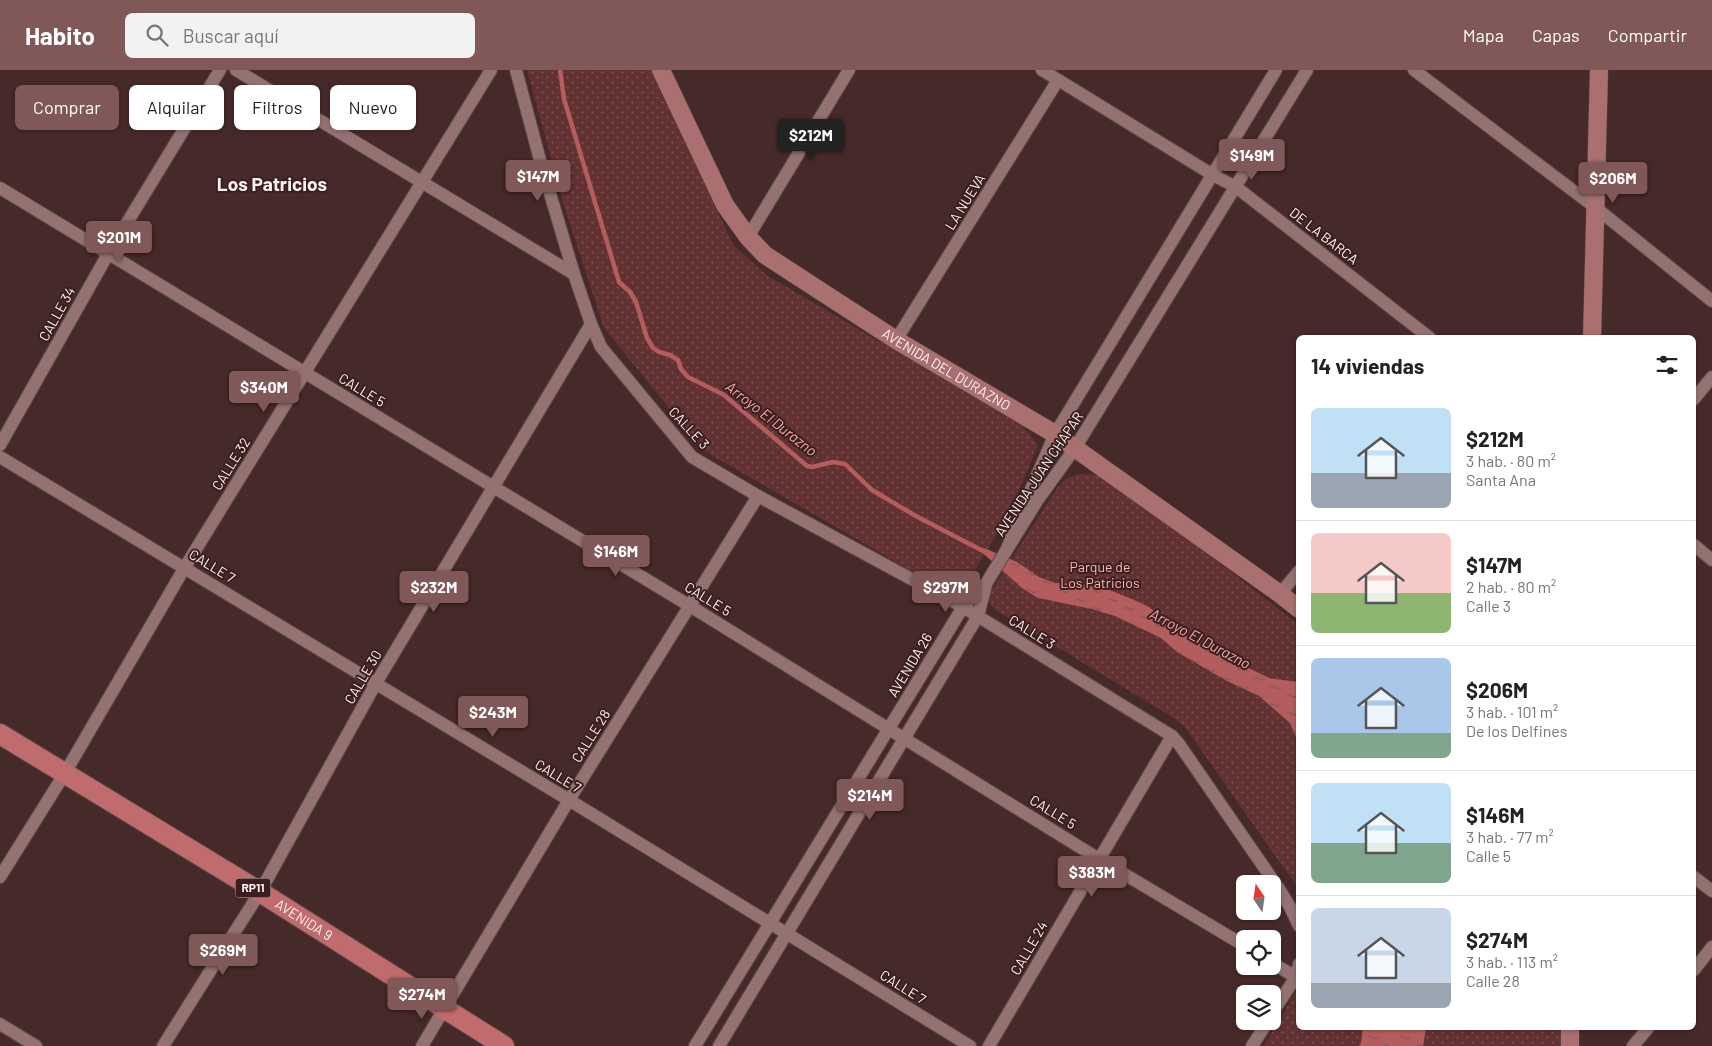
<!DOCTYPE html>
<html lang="es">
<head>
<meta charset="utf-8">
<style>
	:root { --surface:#fff; --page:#f2f2f2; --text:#222; --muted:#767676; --line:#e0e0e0; --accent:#815858 }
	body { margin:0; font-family:Barlow,sans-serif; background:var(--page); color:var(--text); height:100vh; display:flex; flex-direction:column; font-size:19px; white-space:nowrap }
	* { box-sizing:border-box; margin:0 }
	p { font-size:16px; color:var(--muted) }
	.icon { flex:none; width:28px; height:28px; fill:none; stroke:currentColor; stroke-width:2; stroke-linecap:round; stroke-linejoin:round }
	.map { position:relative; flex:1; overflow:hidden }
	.side { position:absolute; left:1296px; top:265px; width:400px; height:695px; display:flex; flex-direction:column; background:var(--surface); border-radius:8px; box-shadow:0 1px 4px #0004 }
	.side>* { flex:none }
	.guide { position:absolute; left:15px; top:15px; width:475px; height:45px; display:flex; gap:10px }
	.needle { width:32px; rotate:347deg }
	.controls { position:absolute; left:1236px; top:805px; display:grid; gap:10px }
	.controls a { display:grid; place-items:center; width:45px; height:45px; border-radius:8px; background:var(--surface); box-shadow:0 1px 4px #0004; font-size:25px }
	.price { position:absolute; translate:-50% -42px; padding:0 11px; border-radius:5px; background:var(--accent); color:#fff; font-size:16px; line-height:32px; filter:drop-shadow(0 1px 2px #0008) }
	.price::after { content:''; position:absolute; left:50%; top:30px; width:15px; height:11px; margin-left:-8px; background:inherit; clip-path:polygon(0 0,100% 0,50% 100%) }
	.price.selected { background:#222; color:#fff }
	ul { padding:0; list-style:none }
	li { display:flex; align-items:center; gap:15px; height:125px; padding:0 15px }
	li+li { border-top:1px solid var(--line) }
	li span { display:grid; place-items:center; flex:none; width:140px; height:100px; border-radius:8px; color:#555 }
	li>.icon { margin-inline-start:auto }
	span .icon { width:60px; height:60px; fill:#fffc; stroke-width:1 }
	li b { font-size:21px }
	h2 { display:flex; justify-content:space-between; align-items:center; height:60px; padding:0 15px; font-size:21px }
	.pill { padding:0 18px; border-radius:8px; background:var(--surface); box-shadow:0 1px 4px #0004; font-size:18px; line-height:45px }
	.pill.selected { background:var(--accent); color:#fff }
	header { display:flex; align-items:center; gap:30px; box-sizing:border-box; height:70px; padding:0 25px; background:var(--accent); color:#fff }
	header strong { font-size:24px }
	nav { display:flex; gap:28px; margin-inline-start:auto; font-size:18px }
	.search { width:350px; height:45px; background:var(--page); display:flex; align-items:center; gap:12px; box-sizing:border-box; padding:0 18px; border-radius:8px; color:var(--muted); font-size:19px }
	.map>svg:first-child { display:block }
	.park { fill:url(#park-dots) }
	.water { fill:url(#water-ripples) }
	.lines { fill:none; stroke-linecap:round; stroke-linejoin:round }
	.stream { stroke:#b45d5e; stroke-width:4.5 }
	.minor-casing { stroke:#5e4747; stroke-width:14 }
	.secondary-casing { stroke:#5e4747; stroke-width:19 }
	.primary-casing { stroke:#5e4747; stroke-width:22 }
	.minor { stroke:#947271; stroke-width:12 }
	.secondary { stroke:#aa6f6f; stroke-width:18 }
	.primary { stroke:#c06b6d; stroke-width:20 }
	.labels { text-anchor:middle; stroke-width:4; stroke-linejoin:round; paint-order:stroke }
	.shield { fill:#3b1f1f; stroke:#c4b3b2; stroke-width:1 }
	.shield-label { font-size:12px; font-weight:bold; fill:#fef2f1 }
	.street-label { font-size:14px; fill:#fef2f1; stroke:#3b1f1f }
	.park-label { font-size:14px; fill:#feb5b3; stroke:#3b1f1f }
	.water-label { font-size:15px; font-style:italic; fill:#f4acab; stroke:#3b1f1f }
	.district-label { font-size:19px; font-weight:bold; fill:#fef2f1; stroke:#3b1f1f }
</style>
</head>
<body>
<header>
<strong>Habito</strong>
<div class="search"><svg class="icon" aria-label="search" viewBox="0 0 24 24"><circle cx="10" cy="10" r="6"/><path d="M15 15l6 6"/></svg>Buscar aquí</div>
<nav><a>Mapa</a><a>Capas</a><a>Compartir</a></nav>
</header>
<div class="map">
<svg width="1712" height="976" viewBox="0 0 1712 976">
	<defs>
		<pattern id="park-dots" width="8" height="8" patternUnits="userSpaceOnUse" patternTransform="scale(1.25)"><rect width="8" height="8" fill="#623131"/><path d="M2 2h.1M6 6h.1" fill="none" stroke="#7a4f4f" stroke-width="1.8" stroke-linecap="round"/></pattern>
		<pattern id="water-ripples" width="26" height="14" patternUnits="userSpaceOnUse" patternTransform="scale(1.25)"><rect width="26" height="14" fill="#b45d5e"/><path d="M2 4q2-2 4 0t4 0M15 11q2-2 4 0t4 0" fill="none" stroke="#855454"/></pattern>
	</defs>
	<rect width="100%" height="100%" fill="#462929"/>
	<g class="park">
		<path d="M527,0H651L734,176L768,206L1023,356L1038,375L1010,442L958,528L703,380L604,258L564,136Z"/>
		<path d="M1078,404H1092L1112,409L1299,555V820L1185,657L1169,645L996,540L992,537L987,528L1015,483L1057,418L1066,409Z"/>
		<path d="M1299,916V958H1563L1562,976H1264Z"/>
	</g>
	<g class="water">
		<path d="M976,477L984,478L1017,492L1039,507L1055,513L1079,514L1107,519L1132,529L1149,537L1180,563L1204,576L1269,608L1299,612V674L1290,653L1259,626L1227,611L1177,582L1161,568L1115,546L1092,539L1038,528L1022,518Z"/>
		<path d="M1363,958H1426L1423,976H1359L1361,973Z"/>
	</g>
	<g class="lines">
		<path class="stream" d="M560,0L564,29L619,212L630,222L636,232L647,268L653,278L659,282L670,285L678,290L681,299L688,307L724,325L807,396L812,397L833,392L845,394L872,420L914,445L981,480"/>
		<g class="minor-casing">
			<g id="minor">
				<path d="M236,0L574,204"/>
				<path d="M516,0L540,90L574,204L591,254L601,277L692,387L758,426L963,537L1172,666L1179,674L1279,819L1290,837L1299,856"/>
				<path d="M1042,0L1213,105L1236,117L1430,268"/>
				<path d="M1276,0L1055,364L1029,424L1006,481L1037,431L1075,378L1307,0"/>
				<path d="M1414,0L1596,138L1712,231"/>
				<path d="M0,118L690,536L1099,789L1245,876"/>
				<path d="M748,167L849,0"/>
				<path d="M896,270L1058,10"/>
				<path d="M1694,329L1712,307"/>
				<path d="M0,375L108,184L220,0"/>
				<path d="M0,387L569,730L970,976"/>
				<path d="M1694,475L1712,490"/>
				<path d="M1280,524L1299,501"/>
				<path d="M0,807L65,703L185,497L491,0"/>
				<path d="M1694,807L1712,821"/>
				<path d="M1272,893L1296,907"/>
				<path d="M1694,900L1712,877"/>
				<path d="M1272,943L1296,907L1299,894"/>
				<path d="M0,954L36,976"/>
				<path d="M163,976L260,822L376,613L591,254"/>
				<path d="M422,976L569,730L758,426"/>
				<path d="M695,976L963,537L987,512L1006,481"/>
				<path d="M719,976L978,546L986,515"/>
				<path d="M989,976L1172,666"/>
				<path d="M1252,976L1268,951"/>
				<path d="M1633,976L1648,958"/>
			</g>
		</g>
		<g class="secondary-casing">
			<g id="secondary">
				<path id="s1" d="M661,0L725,135L748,167L765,185L896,270L1055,364L1280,524L1299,539"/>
				<path d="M1592,268L1599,0"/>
				<path d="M1570,976V958"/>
			</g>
		</g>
		<g class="primary-casing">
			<g id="primary">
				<path id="s2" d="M0,664L260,822L504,976"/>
			</g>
		</g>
		<use href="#minor" class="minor"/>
		<use href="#secondary" class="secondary"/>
		<use href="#primary" class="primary"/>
	</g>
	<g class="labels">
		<rect class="shield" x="235.5" y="808.5" width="35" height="19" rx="4"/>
		<g class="shield-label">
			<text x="253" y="822">RP11</text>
		</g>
		<g class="street-label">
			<text transform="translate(965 132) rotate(-58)" y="5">LA NUEVA</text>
			<text transform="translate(1324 166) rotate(38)" y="5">DE LA BARCA</text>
			<text transform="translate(57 244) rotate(-61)" y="5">CALLE 34</text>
			<text dy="5" stroke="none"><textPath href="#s1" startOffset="428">AVENIDA DEL DURAZNO</textPath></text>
			<text transform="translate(362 320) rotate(31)" y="5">CALLE 5</text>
			<text transform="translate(689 358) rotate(47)" y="5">CALLE 3</text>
			<text transform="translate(231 394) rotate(-58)" y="5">CALLE 32</text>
			<text transform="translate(1039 404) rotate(-56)" y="5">AVENIDA JUAN CHAPAR</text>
			<text transform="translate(212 496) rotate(31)" y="5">CALLE 7</text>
			<text transform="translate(708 529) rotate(32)" y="5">CALLE 5</text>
			<text transform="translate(1032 562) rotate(32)" y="5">CALLE 3</text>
			<text transform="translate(910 595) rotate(-59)" y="5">AVENIDA 26</text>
			<text transform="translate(363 607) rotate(-60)" y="5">CALLE 30</text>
			<text transform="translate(591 666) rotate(-58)" y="5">CALLE 28</text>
			<text transform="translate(558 706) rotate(31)" y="5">CALLE 7</text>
			<text transform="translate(1053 742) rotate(32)" y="5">CALLE 5</text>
			<text dy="5" stroke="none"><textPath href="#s2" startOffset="356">AVENIDA 9</textPath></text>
			<text transform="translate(1029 878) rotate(-60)" y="5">CALLE 24</text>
			<text transform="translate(903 917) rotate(32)" y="5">CALLE 7</text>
		</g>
		<g class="park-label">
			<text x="1100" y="502">Parque de<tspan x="1100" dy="16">Los Patricios</tspan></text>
		</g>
		<g class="water-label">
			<text transform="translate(771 349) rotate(38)" y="5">Arroyo El Durazno</text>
			<text transform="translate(1200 569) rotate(28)" y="5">Arroyo El Durazno</text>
		</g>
		<g class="district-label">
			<text x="272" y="121">Los Patricios</text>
		</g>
	</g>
</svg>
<div class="controls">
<a><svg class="needle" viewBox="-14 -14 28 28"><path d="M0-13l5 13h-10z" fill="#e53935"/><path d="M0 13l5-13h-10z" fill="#767676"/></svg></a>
<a><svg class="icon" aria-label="locate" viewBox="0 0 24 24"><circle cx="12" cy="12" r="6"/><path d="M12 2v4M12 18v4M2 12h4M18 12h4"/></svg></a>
<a><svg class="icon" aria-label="layers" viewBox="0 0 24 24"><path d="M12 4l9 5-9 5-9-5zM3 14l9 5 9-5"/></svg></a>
</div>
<b class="price selected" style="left:811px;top:91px">$212M</b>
<b class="price" style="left:1252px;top:111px">$149M</b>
<b class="price" style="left:538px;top:132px">$147M</b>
<b class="price" style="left:1613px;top:134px">$206M</b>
<b class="price" style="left:119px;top:193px">$201M</b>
<b class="price" style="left:264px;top:343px">$340M</b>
<b class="price" style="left:616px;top:507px">$146M</b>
<b class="price" style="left:434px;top:543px">$232M</b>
<b class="price" style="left:946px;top:543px">$297M</b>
<b class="price" style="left:493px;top:668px">$243M</b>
<b class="price" style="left:870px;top:751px">$214M</b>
<b class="price" style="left:1092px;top:828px">$383M</b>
<b class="price" style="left:223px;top:906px">$269M</b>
<b class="price" style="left:422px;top:950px">$274M</b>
<div class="guide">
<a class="pill selected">Comprar</a>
<a class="pill">Alquilar</a>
<a class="pill">Filtros</a>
<a class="pill">Nuevo</a>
</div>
<section class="side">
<h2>14 viviendas<svg class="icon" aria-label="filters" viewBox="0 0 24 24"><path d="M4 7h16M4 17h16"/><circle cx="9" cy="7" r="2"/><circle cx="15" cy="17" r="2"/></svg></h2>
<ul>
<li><span style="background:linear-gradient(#bfe0f5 65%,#9aa5b1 0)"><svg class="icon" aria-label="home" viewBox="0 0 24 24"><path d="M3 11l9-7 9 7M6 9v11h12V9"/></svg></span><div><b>$212M</b><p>3 hab. · 80 m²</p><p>Santa Ana</p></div></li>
<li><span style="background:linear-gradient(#f6c9c9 60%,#8fb573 0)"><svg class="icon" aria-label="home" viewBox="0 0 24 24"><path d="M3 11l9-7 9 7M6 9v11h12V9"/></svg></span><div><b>$147M</b><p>2 hab. · 80 m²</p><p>Calle 3</p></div></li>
<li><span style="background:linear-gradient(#a9c7e8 75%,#7fa58c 0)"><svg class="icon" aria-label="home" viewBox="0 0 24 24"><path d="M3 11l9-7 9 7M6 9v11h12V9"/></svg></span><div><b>$206M</b><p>3 hab. · 101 m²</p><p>De los Delfines</p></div></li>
<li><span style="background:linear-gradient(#bfe0f5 60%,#7fa58c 0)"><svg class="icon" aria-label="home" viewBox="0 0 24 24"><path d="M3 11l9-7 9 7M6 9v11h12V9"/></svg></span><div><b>$146M</b><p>3 hab. · 77 m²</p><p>Calle 5</p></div></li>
<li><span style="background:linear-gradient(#c9d6e8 75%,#9aa5b1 0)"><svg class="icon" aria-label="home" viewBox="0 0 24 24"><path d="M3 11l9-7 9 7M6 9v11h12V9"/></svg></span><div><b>$274M</b><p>3 hab. · 113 m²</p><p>Calle 28</p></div></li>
</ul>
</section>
</div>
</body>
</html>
